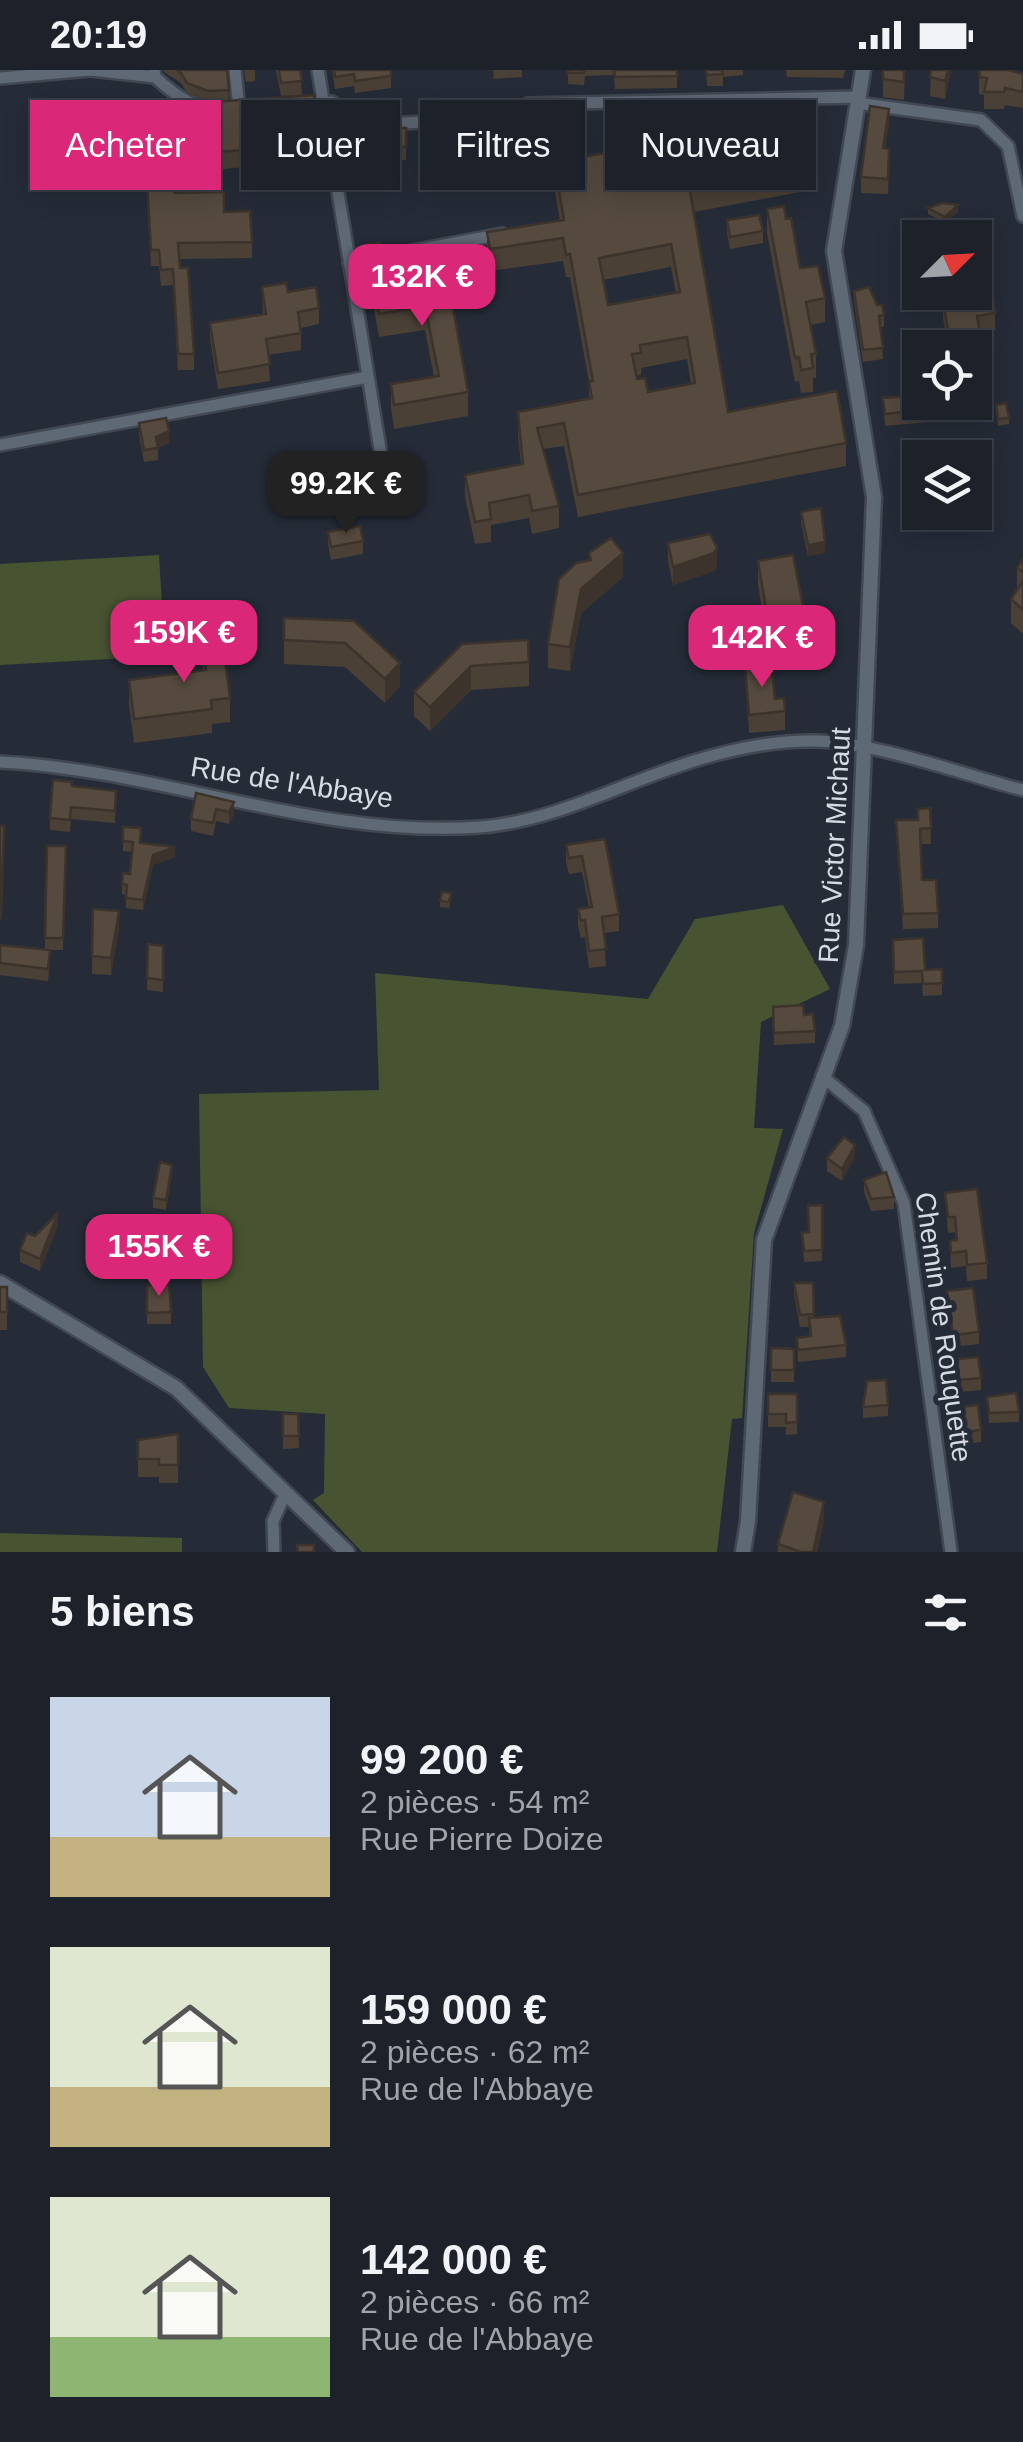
<!DOCTYPE html>
<html lang="fr">
<head>
<meta charset="utf-8">
<style>
	:root { --surface:#1c212a; --page:#292e36; --text:#f1f3f6; --muted:#a0a3a8; --line:#3a3e47; --accent:#db2777 }
	body { margin:0; font-family:Helvetica,sans-serif; background:var(--page); color:var(--text); height:100vh; display:flex; flex-direction:column; font-size:38px; white-space:nowrap }
	* { box-sizing:border-box; margin:0 }
	p { font-size:32px; color:var(--muted) }
	.icon { flex:none; width:55px; height:55px; fill:none; stroke:currentColor; stroke-width:2; stroke-linecap:round; stroke-linejoin:round }
	.map { position:relative; height:1482px; overflow:hidden }
	.side { display:flex; flex-direction:column; background:var(--surface); flex:1 }
	.side>* { flex:none }
	.hud { position:absolute; left:30px; top:30px; width:965px; height:90px; display:flex; gap:20px }
	.needle { width:65px; rotate:66deg }
	.controls { position:absolute; left:902px; top:150px; display:grid; gap:20px }
	.controls a { display:grid; place-items:center; width:90px; height:90px; border-radius:0px; background:var(--surface); box-shadow:0 5px 25px #0003,0 0 0 2px var(--line); font-size:50px }
	.price { position:absolute; translate:-50% -85px; padding:0 22px; border-radius:20px; background:var(--accent); color:#fff; font-size:32px; line-height:65px; filter:drop-shadow(0 2px 5px #0008) }
	.price::after { content:''; position:absolute; left:50%; top:60px; width:30px; height:22px; margin-left:-15px; background:inherit; clip-path:polygon(0 0,100% 0,50% 100%) }
	.price.current { background:#222; color:#fff }
	ul { padding:0; list-style:none }
	li { display:flex; align-items:center; gap:30px; height:250px; padding:0 50px }
	li span { display:grid; place-items:center; flex:none; width:280px; height:200px; border-radius:0px; color:#555 }
	li>.icon { margin-inline-start:auto }
	span .icon { width:120px; height:120px; fill:#fffc; stroke-width:1 }
	li b { font-size:42px }
	h2 { display:flex; justify-content:space-between; align-items:center; height:120px; padding:0 50px; font-size:42px }
	.chip { padding:0 35px; border-radius:0px; background:var(--surface); box-shadow:0 5px 25px #0003,0 0 0 2px var(--line); font-size:35px; line-height:90px }
	.chip.current { background:var(--accent); color:#fff }
	.status { display:flex; justify-content:space-between; align-items:center; height:70px; padding:0 50px; background:var(--surface); direction:ltr }
	.status svg { height:28px; fill:currentColor }
	.map>svg:first-child { display:block }
	.green { fill:#485331 }
	.lines { fill:none; stroke-linecap:round; stroke-linejoin:round }
	.minor-casing { stroke:#424852; stroke-width:16 }
	.tertiary-casing { stroke:#424852; stroke-width:19 }
	.minor { stroke:#5f6875; stroke-width:11 }
	.tertiary { stroke:#5f6875; stroke-width:14 }
	.wall { fill:#4a4036; fill-rule:evenodd }
	.shaded-wall { fill:#3c342c }
	.building { fill:#564a3f; stroke:#3c342c; stroke-width:2.5; fill-rule:evenodd }
	.labels { text-anchor:middle; stroke-width:10; stroke-linejoin:round; paint-order:stroke }
	.street-label { font-size:28px; fill:#d6dbe3; stroke:#252c38 }
</style>
</head>
<body>
<div class="status"><b>20:19</b><svg viewBox="0 0 49 12"><path d="M0 12V9h3v3zM5 12V6h3v6zM10 12V3h3v9zM15 12V0h3v12zM26 1h20v11H26zM47 4h2v5h-2z"/></svg></div>
<div class="map">
<svg width="1023" height="1482" viewBox="0 0 1023 1482">
	<rect width="100%" height="100%" fill="#252c38"/>
	<g class="green">
		<path d="M159,485L165,586L0,595V494Z"/>
		<path d="M783,835L830,919L761,952L754,1058L783,1059L754,1163L742,1348L732,1349L717,1482H362L313,1430L324,1423L325,1344L229,1338L203,1297L199,1024L379,1020L375,903L648,929L695,849Z"/>
		<path d="M0,1463L182,1468V1482H0Z"/>
	</g>
	<g class="lines">
		<g class="minor-casing">
			<g id="minor">
				<path d="M91,0L155,7"/>
				<path d="M154,0L155,7C178,28 196,41 228,39"/>
				<path d="M235,0L239,39"/>
				<path d="M318,0L381,385"/>
				<path d="M0,8L90,0"/>
				<path d="M857,33L981,50L1008,76L1023,146"/>
				<path d="M301,34L332,32L367,55L497,48L528,34L859,27"/>
				<path d="M349,193L502,164"/>
				<path d="M0,375L368,307"/>
				<path d="M0,692C161,700 318,769 480,757C561,751 634,706 711,686C744,677 782,670 816,671C874,672 965,705 1023,720"/>
				<path d="M822,1006L864,1041L904,1133L951,1482"/>
				<path d="M274,1482L273,1451L286,1422"/>
			</g>
		</g>
		<g class="tertiary-casing">
			<g id="tertiary">
				<path d="M0,1213L176,1318L347,1482"/>
				<path d="M743,1482L748,1451L764,1170L842,956L856,875L874,427L834,181L863,0"/>
			</g>
		</g>
		<use href="#minor" class="minor"/>
		<use href="#tertiary" class="tertiary"/>
	</g>
	<g class="wall">
		<path d="M163,0H227L229,30L208,31L187,23L181,13L164,2Z"/>
		<path d="M244,0H255V11L246,12Z"/>
		<path d="M276,0H300L302,25L281,26Z"/>
		<path d="M332,0H391V18L355,23L354,16L335,19Z"/>
		<path d="M493,0H522V7L494,9Z"/>
		<path d="M568,0H677V18L615,19L614,5L585,6L584,15L568,14Z"/>
		<path d="M706,0H743V5L723,7V16H707Z"/>
		<path d="M786,0H845L843,8L787,7Z"/>
		<path d="M883,0H905L904,30L883,27Z"/>
		<path d="M931,0H951L945,29L930,26Z"/>
		<path d="M1011,0V2L1023,4V38L1005,35L1004,39H984V25L979,24V7Z"/>
		<path d="M314,25L323,97V115L294,116L292,82H302L301,69L285,70L284,54L241,57L243,97L216,100L213,32Z"/>
		<path d="M889,54L885,78L889,94L888,124L861,123V107Z"/>
		<path d="M378,57L406,58V90L378,89Z"/>
		<path d="M697,67L794,83L800,100V122L694,142L728,342L846,373V396L578,447L564,376L543,379L559,436V458L532,464L529,448L491,455V472L475,474L465,427V405L521,394L518,365V342L589,329V312L570,207H566L563,191L490,201L487,185V162L560,151L554,115V92L697,74ZM671,197L676,223L608,235L603,210ZM687,289L691,314L648,322L637,309L636,306L641,305V298Z"/>
		<path d="M147,110L224,142L252,172V188L179,189L194,284V300H178L173,215L161,216L159,196H151Z"/>
		<path d="M928,138L958,142L945,153L928,144Z"/>
		<path d="M767,139L786,149L800,198L825,228V252L810,255L816,284V308H813V322L801,323L799,311L795,312L767,163Z"/>
		<path d="M727,150L763,161V173L730,179L727,163Z"/>
		<path d="M902,153L931,160V168H920V174L904,177Z"/>
		<path d="M367,175L384,193L405,221L449,215L468,322V346L394,359L391,338V314L434,307L425,260L379,267L367,199Z"/>
		<path d="M920,183V207L908,210L905,187Z"/>
		<path d="M262,217L288,222L319,238V254L301,258V280L268,285L270,311L218,319L210,269V253L263,244Z"/>
		<path d="M854,221L877,235L884,245V257H881L883,289L863,292L854,232Z"/>
		<path d="M943,231L995,243V260L980,263L988,308V324L975,326V278H948L943,248Z"/>
		<path d="M883,328L929,339V352L885,356Z"/>
		<path d="M996,335L1009,348V354L998,356Z"/>
		<path d="M139,353L169,373L158,378V390L144,392L139,365Z"/>
		<path d="M801,442L825,483L808,486L801,453Z"/>
		<path d="M328,462L363,471V484L331,490L328,474Z"/>
		<path d="M668,473L717,496L714,501L673,515L668,491Z"/>
		<path d="M589,483L623,507L581,543L570,601L548,598V574L589,490Z"/>
		<path d="M1023,489V564L1011,553V529L1017,519V498Z"/>
		<path d="M758,491L806,551V574L798,575V597L784,598L782,579L768,574L758,515Z"/>
		<path d="M284,548L400,593V616L385,633L345,597L284,594Z"/>
		<path d="M201,562L230,628V652L212,654V663L134,673L129,634V610L203,600Z"/>
		<path d="M462,574L529,592V616L471,620L430,661L414,646V622Z"/>
		<path d="M745,594L785,641V660L749,663Z"/>
		<path d="M72,716L116,721L115,753L71,749L70,762L50,760V748Z"/>
		<path d="M196,723L234,744L229,754L216,751L213,766L191,761V749Z"/>
		<path d="M930,738L931,774H920L922,810L938,843V858L903,859L896,750H918Z"/>
		<path d="M123,757L140,773L175,787L153,795L143,840L126,838V825L122,824V814L130,804L132,782L123,781Z"/>
		<path d="M605,769L619,844V861L604,863L606,896L589,898L585,867L581,868L578,856V839L589,837L582,802L569,804L566,792V775Z"/>
		<path d="M47,776H66L63,880H46L50,893L48,911L0,905V875L45,880Z"/>
		<path d="M451,829L449,838L440,837V831Z"/>
		<path d="M93,839L119,858L111,905L92,904Z"/>
		<path d="M893,870L925,900L942,899V925L923,926L922,913L894,914Z"/>
		<path d="M148,874L163,876V922L147,920Z"/>
		<path d="M773,937L815,961V973L774,975Z"/>
		<path d="M855,1087L842,1111L827,1101V1088Z"/>
		<path d="M172,1104L166,1140L153,1138V1128Z"/>
		<path d="M864,1110L894,1127V1139L871,1141L864,1122Z"/>
		<path d="M945,1123L987,1193V1209L967,1211L966,1196L951,1198L950,1171L956,1170L955,1162L948,1163Z"/>
		<path d="M822,1135V1191L804,1192L802,1163L809,1162Z"/>
		<path d="M58,1155L40,1201L20,1192V1180Z"/>
		<path d="M794,1213H813L814,1248L846,1275V1287L798,1292L797,1268L809,1267V1257H800L794,1225Z"/>
		<path d="M147,1215L171,1242V1254H147Z"/>
		<rect x="0" y="1217" width="7" height="43"/>
		<path d="M947,1221L979,1262V1274L953,1277Z"/>
		<path d="M771,1278L794,1279V1312H771Z"/>
		<path d="M957,1289L981,1308V1320L959,1322Z"/>
		<path d="M768,1324H797V1364L786,1365V1357H768Z"/>
		<path d="M987,1327L1019,1342V1352L989,1353Z"/>
		<path d="M888,1335V1346L863,1348V1337Z"/>
		<path d="M962,1337L981,1360V1372L965,1374Z"/>
		<path d="M283,1344H298L299,1378L283,1379Z"/>
		<path d="M178,1364V1413H159V1407H138V1370Z"/>
		<path d="M824,1450L817,1482H778V1474Z"/>
	</g>
	<g class="shaded-wall">
		<path d="M948,0H951L945,29V11Z"/>
		<path d="M889,39V54L883,93V78Z"/>
		<path d="M794,67V90L784,84Z"/>
		<path d="M958,135V142L945,153V147Z"/>
		<path d="M169,361V373L156,379V367Z"/>
		<path d="M825,472V483L808,486V475Z"/>
		<path d="M717,478V496L714,501L673,515V497Z"/>
		<path d="M623,483V507L581,543L570,601V577L581,519Z"/>
		<path d="M400,593V616L385,633V609Z"/>
		<path d="M471,596V620L430,661V637Z"/>
		<path d="M234,732V744L229,754V742Z"/>
		<path d="M175,777V787L153,795L143,840V830L153,785Z"/>
		<path d="M119,841V858L111,905V888Z"/>
		<path d="M855,1075V1087L842,1111V1099Z"/>
		<path d="M172,1095V1104L166,1140V1130Z"/>
		<path d="M58,1143V1155L40,1201V1189Z"/>
		<path d="M824,1432V1450L817,1482H813Z"/>
	</g>
	<g class="building">
		<path d="M177,0H227L229,20L208,21L187,13L181,3Z"/>
		<path d="M279,0H300L302,11L281,13Z"/>
		<path d="M334,0H391V6L355,11L354,4L335,7Z"/>
		<rect x="568" y="0" width="16" height="3"/>
		<path d="M614,0H677V6L615,7Z"/>
		<path d="M706,0H722L723,4L707,5Z"/>
		<path d="M883,0H904V12L883,9Z"/>
		<path d="M931,0H948L945,11L930,7Z"/>
		<path d="M980,0H1008L1023,4V22L1005,18L1004,22H984L987,8L979,7Z"/>
		<path d="M314,25L323,97L294,99L292,82H303L301,51L285,52L284,37L240,40L243,80L216,82L213,32Z"/>
		<path d="M870,36L889,39L883,78L889,79L888,109L861,107Z"/>
		<path d="M791,50L794,67L784,84L797,82L800,100L690,121L725,324L728,342L837,321L846,373L578,425L564,353L537,358L559,436L532,441L529,425L489,433L491,449L475,452L465,405L523,394L518,342L592,328L589,312L593,311L570,184L566,185L563,168L490,179L487,162L564,150L554,92L680,70L698,74L697,67ZM671,174L680,222L608,235L599,188ZM687,267L695,313L648,322L645,308L637,309L632,284L641,283L640,275Z"/>
		<path d="M378,57L406,58V77H378Z"/>
		<path d="M147,110H168L175,123L224,122V142L250,141L252,172L178,173L180,198H188L194,284H178L173,199L161,200L159,180H151Z"/>
		<path d="M943,133L958,135L945,147L928,138Z"/>
		<path d="M784,136L786,149L791,148L800,198L818,196L825,228L806,232L816,284H811L813,298L801,300L799,287L795,288L767,139Z"/>
		<path d="M759,145L763,161L730,167L727,150Z"/>
		<path d="M929,148L931,160L904,164L902,153Z"/>
		<path d="M380,173L384,193L402,191L405,221L449,215L468,322L394,335L391,314L439,306L425,236L379,244L367,175Z"/>
		<path d="M920,183V196L908,198L905,187Z"/>
		<path d="M286,213L288,222L316,217L319,238L298,242L301,263L266,269L270,294L218,303L210,253L266,244L262,217Z"/>
		<path d="M869,217L877,235H882L884,245L879,246L883,278L863,280L854,221Z"/>
		<path d="M992,223L995,243L977,246L988,308L975,309V278H951L943,231Z"/>
		<path d="M920,325V332H928L929,339L885,344L883,328Z"/>
		<path d="M1006,333L1009,348L998,349L996,335Z"/>
		<path d="M166,348L169,361L156,367L158,378L144,380L139,353Z"/>
		<path d="M821,438L825,472L808,475L801,442Z"/>
		<path d="M360,456L363,471L331,477L328,462Z"/>
		<path d="M710,464L717,478L714,483L673,497L668,473Z"/>
		<path d="M611,468L623,483L581,519L570,577L548,574L559,509L576,493L591,490L589,483Z"/>
		<path d="M793,485L806,551H794L798,573L784,575L782,555L768,550L758,491Z"/>
		<path d="M1023,489V502L1017,498Z"/>
		<path d="M1023,511V540L1011,529Z"/>
		<path d="M284,548L354,551L400,593L385,609L345,573L284,570Z"/>
		<path d="M221,560L230,628L211,630L212,639L134,649L129,610L206,600L201,562Z"/>
		<path d="M528,570L529,592L471,596L430,637L414,622L462,574Z"/>
		<path d="M771,592L775,629L784,628L785,641L749,645L745,594Z"/>
		<path d="M53,710L72,712V716L116,721L115,741L71,737L70,750L50,748Z"/>
		<path d="M196,723L234,732L229,742L216,739L213,753L191,749Z"/>
		<path d="M930,738L931,758L920,759L922,810H936L938,843L903,844L896,750H918V739Z"/>
		<path d="M0,756H4L1,848H0Z"/>
		<path d="M123,757L141,758L140,773L175,777L153,785L143,830L126,828L127,815L122,814L123,803L130,804L133,772L123,771Z"/>
		<path d="M605,769L619,844L602,847L606,879L589,881L585,850L581,851L578,839L592,837L582,786L569,788L566,775Z"/>
		<path d="M47,776H66L63,868H45Z"/>
		<path d="M442,822L451,823L449,832L440,831Z"/>
		<path d="M93,839L119,841L111,888L92,886Z"/>
		<path d="M923,868L925,900L942,899V913L923,914L922,901L894,902L893,870Z"/>
		<path d="M148,874L163,876V910L147,908Z"/>
		<path d="M0,875L50,880L48,899L0,893Z"/>
		<path d="M803,935L804,945L813,944L815,961L774,963L773,937Z"/>
		<path d="M844,1067L855,1075L842,1099L827,1088Z"/>
		<path d="M160,1092L172,1095L166,1130L153,1128Z"/>
		<path d="M886,1102L894,1127L871,1129L864,1110Z"/>
		<path d="M977,1119L987,1193L967,1195L966,1181L951,1183L950,1171L957,1170L955,1147H948L945,1123Z"/>
		<path d="M822,1135V1180L804,1181L802,1163L809,1162L808,1136Z"/>
		<path d="M58,1143L40,1189L20,1180L27,1163L35,1166Z"/>
		<path d="M794,1213H813L814,1244L800,1245Z"/>
		<path d="M169,1214L171,1242L147,1243V1215Z"/>
		<rect x="0" y="1217" width="7" height="25"/>
		<path d="M973,1218L979,1262L953,1265L947,1221Z"/>
		<path d="M840,1246L846,1275L798,1280L797,1268L811,1266L809,1248Z"/>
		<path d="M771,1278L794,1279V1300H771Z"/>
		<path d="M978,1287L981,1308L959,1310L957,1289Z"/>
		<path d="M886,1310L888,1335L863,1337L867,1311Z"/>
		<path d="M1016,1323L1019,1342L989,1343L987,1327Z"/>
		<path d="M768,1324H797V1352L786,1353V1344H768Z"/>
		<path d="M978,1335L981,1360L965,1362L962,1337Z"/>
		<path d="M283,1344H298L299,1366H283Z"/>
		<path d="M178,1364V1395H159V1389H138V1370Z"/>
		<path d="M793,1422L824,1432L813,1482H801L778,1474Z"/>
		<path d="M297,1475H314V1482H298Z"/>
	</g>
	<g class="labels">
		<g class="street-label">
			<text transform="translate(292 712) rotate(9)" y="10">Rue de l'Abbaye</text>
			<text transform="translate(834 775) rotate(-87)" y="10">Rue Victor Michaut</text>
			<text transform="translate(944 1257) rotate(82)" y="10">Chemin de Rouquette</text>
		</g>
	</g>
</svg>
<div class="controls">
<a><svg class="needle" viewBox="-14 -14 28 28"><path d="M0-13l5 13h-10z" fill="#e53935"/><path d="M0 13l5-13h-10z" fill="#a0a3a8"/></svg></a>
<a><svg class="icon" aria-label="locate" viewBox="0 0 24 24"><circle cx="12" cy="12" r="6"/><path d="M12 2v4M12 18v4M2 12h4M18 12h4"/></svg></a>
<a><svg class="icon" aria-label="layers" viewBox="0 0 24 24"><path d="M12 4l9 5-9 5-9-5zM3 14l9 5 9-5"/></svg></a>
</div>
<b class="price" style="left:422px;top:259px">132K €</b>
<b class="price current" style="left:346px;top:466px">99.2K €</b>
<b class="price" style="left:184px;top:615px">159K €</b>
<b class="price" style="left:762px;top:620px">142K €</b>
<b class="price" style="left:159px;top:1229px">155K €</b>
<div class="hud">
<a class="chip current">Acheter</a>
<a class="chip">Louer</a>
<a class="chip">Filtres</a>
<a class="chip">Nouveau</a>
</div>
</div>
<section class="side">
<h2>5 biens<svg class="icon" aria-label="filters" viewBox="0 0 24 24"><path d="M4 7h16M4 17h16"/><circle cx="9" cy="7" r="2"/><circle cx="15" cy="17" r="2"/></svg></h2>
<ul>
<li><span style="background:linear-gradient(#c9d6e8 70%,#c2b280 0)"><svg class="icon" aria-label="home" viewBox="0 0 24 24"><path d="M3 11l9-7 9 7M6 9v11h12V9"/></svg></span><div><b>99 200 €</b><p>2 pièces · 54 m²</p><p>Rue Pierre Doize</p></div></li>
<li><span style="background:linear-gradient(#dfe7d0 70%,#c2b280 0)"><svg class="icon" aria-label="home" viewBox="0 0 24 24"><path d="M3 11l9-7 9 7M6 9v11h12V9"/></svg></span><div><b>159 000 €</b><p>2 pièces · 62 m²</p><p>Rue de l'Abbaye</p></div></li>
<li><span style="background:linear-gradient(#dfe7d0 70%,#8fb573 0)"><svg class="icon" aria-label="home" viewBox="0 0 24 24"><path d="M3 11l9-7 9 7M6 9v11h12V9"/></svg></span><div><b>142 000 €</b><p>2 pièces · 66 m²</p><p>Rue de l'Abbaye</p></div></li>
</ul>
</section>
</body>
</html>
